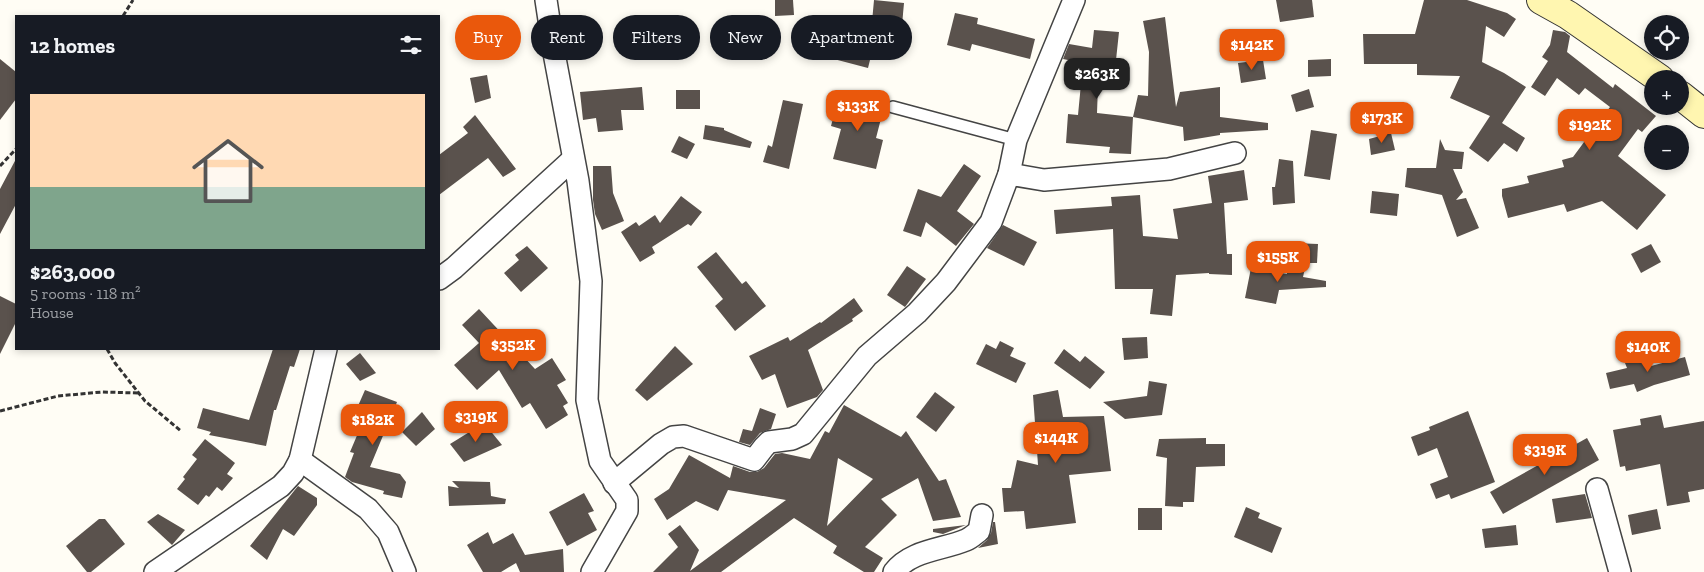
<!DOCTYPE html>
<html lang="en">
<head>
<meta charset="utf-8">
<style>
	:root { --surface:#171b24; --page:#20242c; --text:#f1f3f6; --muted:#9ea1a6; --line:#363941; --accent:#ea580c }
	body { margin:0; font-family:"Zilla Slab",serif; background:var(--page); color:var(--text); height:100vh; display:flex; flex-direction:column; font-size:19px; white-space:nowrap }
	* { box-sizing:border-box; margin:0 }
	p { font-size:16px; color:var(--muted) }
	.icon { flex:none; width:28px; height:28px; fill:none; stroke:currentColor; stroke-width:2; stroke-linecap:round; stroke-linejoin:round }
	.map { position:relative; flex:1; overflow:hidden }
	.sheet { position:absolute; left:15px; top:15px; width:425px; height:335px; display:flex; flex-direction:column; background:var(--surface); border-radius:0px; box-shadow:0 2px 8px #0003 }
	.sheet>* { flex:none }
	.banner { position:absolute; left:455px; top:15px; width:475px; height:45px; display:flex; gap:10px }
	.buttons { position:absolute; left:1644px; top:15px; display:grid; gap:10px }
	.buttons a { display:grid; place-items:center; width:45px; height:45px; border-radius:50%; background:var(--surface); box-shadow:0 2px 8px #0003; font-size:25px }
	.price { position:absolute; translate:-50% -42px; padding:0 11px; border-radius:10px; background:var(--accent); color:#fff; font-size:16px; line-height:32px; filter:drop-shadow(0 1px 2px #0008) }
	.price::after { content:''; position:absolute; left:50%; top:30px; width:15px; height:11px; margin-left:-8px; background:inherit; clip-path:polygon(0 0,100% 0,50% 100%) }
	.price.current { background:#222; color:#fff }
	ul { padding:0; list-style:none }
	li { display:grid; align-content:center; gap:10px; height:265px; padding:0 15px }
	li+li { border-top:1px solid var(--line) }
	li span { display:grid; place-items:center; height:155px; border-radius:0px; color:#555 }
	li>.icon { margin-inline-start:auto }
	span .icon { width:90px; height:90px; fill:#fffc; stroke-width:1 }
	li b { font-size:21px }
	h2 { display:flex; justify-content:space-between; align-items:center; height:60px; padding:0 15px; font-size:21px }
	.chip { padding:0 18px; border-radius:22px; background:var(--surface); box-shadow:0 2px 8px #0003; font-size:18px; line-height:45px }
	.chip.current { background:var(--accent); color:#fff }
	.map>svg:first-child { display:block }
	.building { fill:#5a524d; fill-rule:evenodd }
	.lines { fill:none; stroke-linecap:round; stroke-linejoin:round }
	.service-casing { stroke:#444; stroke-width:14 }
	.minor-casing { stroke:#444; stroke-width:24 }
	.secondary-casing { stroke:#333; stroke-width:30 }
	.path { stroke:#333; stroke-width:3; stroke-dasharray:5 2.5; stroke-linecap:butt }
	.service { stroke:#fff; stroke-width:11 }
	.minor { stroke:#fff; stroke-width:21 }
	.secondary { stroke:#fff6b0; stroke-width:28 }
</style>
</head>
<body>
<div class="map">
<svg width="1704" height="572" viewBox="0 0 1704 572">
	<rect width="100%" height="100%" fill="#fffdf5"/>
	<g class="building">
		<path d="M775,0H793L794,15L775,16Z"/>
		<path d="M874,0L904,3L902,25L872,22Z"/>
		<path d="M1276,0H1312L1314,17L1280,22Z"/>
		<path d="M1424,0H1467L1507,13L1516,19L1504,37L1486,26L1482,62L1504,73L1526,87L1502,123L1525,138L1517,152L1504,143L1488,162L1469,148L1490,116L1450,98L1460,76L1417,75V64H1364L1363,34H1415Z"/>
		<path d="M955,13L978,18L977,24L1035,39L1030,59L972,44L970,51L947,45Z"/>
		<path d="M1165,17L1176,107L1180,92L1220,87V117L1268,123V130L1220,133V135L1184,141L1183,127L1133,117L1138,95L1148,96L1149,52L1143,21Z"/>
		<path d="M1094,30L1119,32L1116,60L1099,58L1097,113L1133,117L1131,154L1109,153L1110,147L1066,143L1068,114L1078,115L1083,63L1063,59L1069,44L1092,48Z"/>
		<path d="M1553,30L1565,32L1570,36L1567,52L1613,88L1615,84L1656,116L1642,132L1638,129L1618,156L1666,195L1637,230L1602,201L1567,212L1564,204L1508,218L1502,196V189L1529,183L1527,176L1564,167L1562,160L1573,157L1610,107L1585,88L1579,95L1557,78L1545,96L1531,87L1548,61L1542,57L1550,45Z"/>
		<path d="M836,34L874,44L868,68L830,58Z"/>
		<path d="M0,59L16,72V99L0,120Z"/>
		<path d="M1331,59V76L1308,77V60Z"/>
		<path d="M1263,60L1266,79L1241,83L1238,63Z"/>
		<path d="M487,75L491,98L475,103L470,78Z"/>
		<path d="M642,87L644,110H621L623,130L598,132L596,118L583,120L580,92Z"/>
		<path d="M1309,89L1314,107L1296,112L1291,95Z"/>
		<rect x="676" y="90" width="24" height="19"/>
		<path d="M839,96L884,107L876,138L883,140L876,169L833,159L841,129L831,126Z"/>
		<path d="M783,100L803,104L789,169L763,162L768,145L772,147Z"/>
		<path d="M475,115L516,169L503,177L488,158L439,195V155L468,133L463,127Z"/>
		<path d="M705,125L724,128V130L752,142L750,148L703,139Z"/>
		<path d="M1311,130L1337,134L1330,180L1304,176Z"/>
		<path d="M1391,133L1395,150L1371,155L1369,139Z"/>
		<path d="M679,136L695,144L687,159L671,152Z"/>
		<path d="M1440,139L1445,150L1464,152L1462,169H1453L1463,192L1456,200L1466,198L1479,228L1457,237L1442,195L1405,187L1407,168H1436Z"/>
		<path d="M16,159V204L0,234V189Z"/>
		<path d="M1279,159L1293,161L1295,203L1273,205L1272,187H1275Z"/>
		<path d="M964,164L981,176L957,211L974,224L956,246L926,222L921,237L903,231L918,189L941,197Z"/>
		<path d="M593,166H611L613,193L624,221L602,230L595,214L593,200Z"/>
		<path d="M1244,170L1248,200L1224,203L1227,254H1232V275L1209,274V273L1176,275L1172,316L1150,314L1153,289H1115L1113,229L1056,234L1054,210L1112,206L1111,197L1140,195L1143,236L1178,239L1173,209L1212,203L1208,176Z"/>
		<path d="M1372,191L1399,194L1397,216L1370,213Z"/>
		<path d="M681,196L702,212L691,226L688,224L652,247L655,253L640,262L621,232L636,222L639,226L655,215L660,223Z"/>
		<path d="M1003,225L1037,242L1024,266L987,248Z"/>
		<path d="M1293,243L1318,244L1317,263H1293Z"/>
		<path d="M1651,244L1661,262L1641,273L1631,254Z"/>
		<path d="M527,246L548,268L521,292L504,273L519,260L515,255Z"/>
		<path d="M716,252L742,284L746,281L766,306L735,331L715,306L723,299L697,267Z"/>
		<path d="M907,266L926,279L905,307L887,295Z"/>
		<path d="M1286,266L1305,268L1303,277L1326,281V287L1279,290L1276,304L1245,298L1251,268L1287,274Z"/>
		<path d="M0,296L16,304V322L0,354Z"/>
		<path d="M854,298L863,311L852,319L853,321L808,350L823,390L817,397L787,408L775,374L762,380L749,356L788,337L790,341L820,322L821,323Z"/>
		<path d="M479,309L535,369L552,358L566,380L557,385L568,403L563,406L568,415L546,429L530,403L522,408L499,370L477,390L454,365L479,343L462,325Z"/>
		<path d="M1147,337L1148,358L1124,360L1122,338Z"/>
		<path d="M1000,341L1014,348L1010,356L1026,363L1016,383L976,364L986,344L996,349Z"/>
		<path d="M675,346L693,364L647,401L635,390Z"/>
		<path d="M273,349H300L294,367L290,366L276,410H274L266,446L209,435L211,432L197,428L203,408L249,420Z"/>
		<path d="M1064,349L1080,362L1085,356L1105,372L1090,389L1054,363Z"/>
		<path d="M360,353L376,373L360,381L346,364Z"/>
		<path d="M1646,355L1651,366L1685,357L1690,375L1654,385L1637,392L1634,384L1610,389L1606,373L1627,368L1625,363Z"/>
		<path d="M1149,381L1167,384L1162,415L1125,419L1103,402L1147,396Z"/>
		<path d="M365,390L397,402L370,467L400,474L406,482L402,498L383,494L384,491L352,482L345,477L354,453L350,452L361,426L351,422Z"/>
		<path d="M1058,390L1063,417L1104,416L1111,471L1069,475L1076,523L1026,529L1024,511L1004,512L1002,488H1011L1017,460L1038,465L1033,395Z"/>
		<path d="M935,392L955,407L936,432L916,417Z"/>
		<path d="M844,405L901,437L906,431L939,481L946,479L961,517L933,521L918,478L881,499L897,515L865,547L883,558L874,572H864L833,553L837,546L794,518L721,572H653L678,547L668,534L680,525L699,550L690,571L786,500L728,490L718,511L696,501L667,520L654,499L669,489L689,455L730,478L733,466L750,472H757L764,468L775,454L782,453L810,459L825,431L829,433ZM838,458L873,479L827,526Z"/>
		<path d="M760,408L776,414L771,429L760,433L750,445L739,442L743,429L752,431Z"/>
		<path d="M1468,411L1495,482L1451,499L1449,494L1436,499L1430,484L1448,477L1437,448L1418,456L1411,437L1430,430L1429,427Z"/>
		<path d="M422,412L435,429L416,446L402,432Z"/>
		<path d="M1661,415L1664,428L1704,421V489L1688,492L1690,502L1667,506L1660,464L1626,471L1625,466L1620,467L1613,430L1641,425L1640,419Z"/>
		<path d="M484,423L502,445L464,462L450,444Z"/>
		<path d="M1206,438V444H1225V466L1196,467L1194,502H1183V507L1165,506L1167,458L1156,456L1159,439Z"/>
		<path d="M1587,438L1599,460L1503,514L1490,492Z"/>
		<path d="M205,439L235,463L227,474L233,478L222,491L217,487L209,497L206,495L198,505L177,489L185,479L183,477L197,459L192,455Z"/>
		<path d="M452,481L490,482L491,496L506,499L505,504L449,506L448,486L459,488Z"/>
		<path d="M298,486L317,498V505L294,536L283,529L267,560L250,546Z"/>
		<path d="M584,493L594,511L588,513L597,530L567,546L549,512Z"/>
		<path d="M1585,494L1592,518L1556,523L1552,499Z"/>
		<path d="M1246,507L1260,513L1258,518L1282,528L1272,553L1234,537Z"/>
		<rect x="1138" y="508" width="24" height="22"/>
		<path d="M1657,509L1661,529L1632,535L1628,515Z"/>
		<path d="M158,514L185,530L172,545L147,522Z"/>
		<path d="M99,519H105L125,544L91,572H87L66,546Z"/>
		<path d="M993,522H995L998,544L978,548L987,540L991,533Z"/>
		<path d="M966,525L943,534L933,532V529Z"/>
		<path d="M1516,525L1518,545L1485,548L1482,529Z"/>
		<path d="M488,532L493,544L513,533L525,555L563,549L564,572H520L516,563L501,572H483L467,545Z"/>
	</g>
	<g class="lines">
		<g class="service-casing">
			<path id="service" d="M893,107L1016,140"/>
		</g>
		<g class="minor-casing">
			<g id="minor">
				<path d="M546,0L554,53L578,181L591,281L587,400L600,461L627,500V511L592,572"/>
				<path d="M1009,174L1044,180L1169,169L1235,153"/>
				<path d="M439,279L454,268L573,159"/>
				<path d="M300,460L368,509L388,532L405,572"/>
				<path d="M614,483L661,444L673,437L684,436L754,460L764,447L769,442L792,439L803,434L867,356L917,313L946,282L991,222L1009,174L1016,140L1074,0"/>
				<path d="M1597,489L1620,572"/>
				<path d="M155,572L281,486L293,473L300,460L326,349"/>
				<path d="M894,572C911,550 942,550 966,540C971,538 975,534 979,531L982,515"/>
			</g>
		</g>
		<g class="secondary-casing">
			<g id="secondary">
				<path d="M1541,0L1568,15L1660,79"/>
				<path d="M1680,95L1704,114"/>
			</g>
		</g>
		<g class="path">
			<path d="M123,16L133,0"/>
			<path d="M0,166L16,149"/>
			<path d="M107,349L115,363L145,401L181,431"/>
			<path d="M0,411L58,396L102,392L138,393"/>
		</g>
		<use href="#service" class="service"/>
		<use href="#minor" class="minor"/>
		<use href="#secondary" class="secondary"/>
	</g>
</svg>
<div class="buttons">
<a><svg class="icon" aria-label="locate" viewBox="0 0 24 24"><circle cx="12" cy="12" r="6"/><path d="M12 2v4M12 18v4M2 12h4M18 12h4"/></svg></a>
<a>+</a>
<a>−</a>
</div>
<b class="price" style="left:1252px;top:71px">$142K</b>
<b class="price current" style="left:1097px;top:100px">$263K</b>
<b class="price" style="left:858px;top:132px">$133K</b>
<b class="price" style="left:1382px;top:144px">$173K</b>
<b class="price" style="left:1590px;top:151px">$192K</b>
<b class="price" style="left:1278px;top:283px">$155K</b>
<b class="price" style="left:513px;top:371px">$352K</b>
<b class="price" style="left:1648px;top:373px">$140K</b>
<b class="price" style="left:476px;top:443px">$319K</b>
<b class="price" style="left:373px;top:446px">$182K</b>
<b class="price" style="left:1056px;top:464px">$144K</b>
<b class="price" style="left:1545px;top:476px">$319K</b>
<div class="banner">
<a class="chip current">Buy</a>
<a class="chip">Rent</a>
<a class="chip">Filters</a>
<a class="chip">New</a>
<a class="chip">Apartment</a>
</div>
<section class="sheet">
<h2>12 homes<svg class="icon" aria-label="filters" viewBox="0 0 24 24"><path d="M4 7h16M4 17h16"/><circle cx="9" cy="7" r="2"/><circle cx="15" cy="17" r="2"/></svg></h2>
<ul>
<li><span style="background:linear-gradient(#ffd9b3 60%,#7fa58c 0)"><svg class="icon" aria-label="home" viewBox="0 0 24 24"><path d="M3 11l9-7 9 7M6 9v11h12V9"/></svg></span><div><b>$263,000</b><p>5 rooms · 118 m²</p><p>House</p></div></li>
</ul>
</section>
</div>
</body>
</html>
